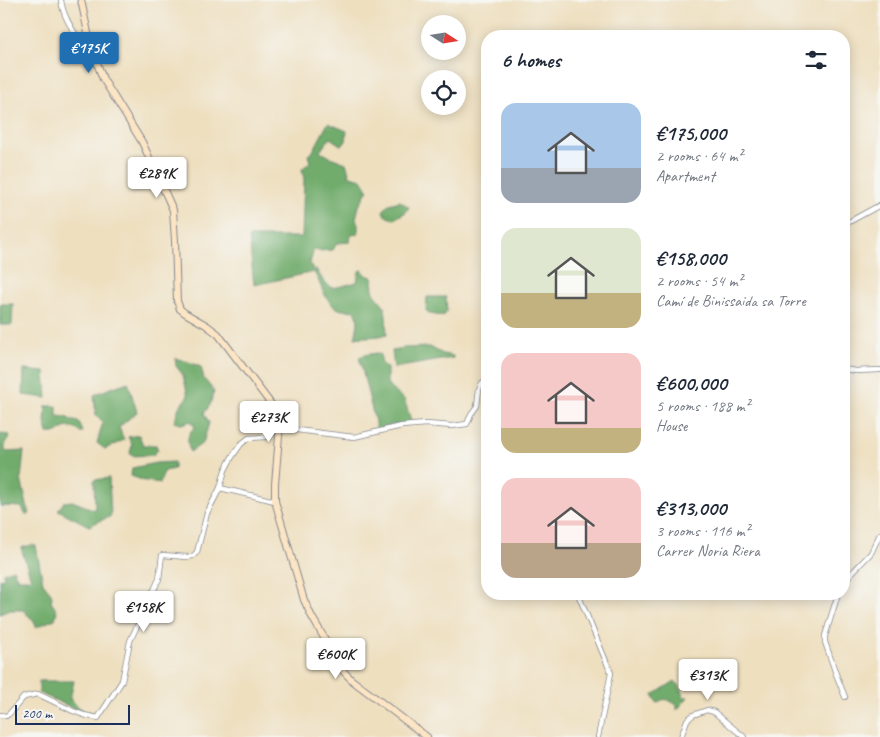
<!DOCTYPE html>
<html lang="en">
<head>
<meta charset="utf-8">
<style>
	:root { --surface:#fff; --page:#f6f6f7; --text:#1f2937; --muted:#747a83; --accent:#1f6fb2 }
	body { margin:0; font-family:Caveat,sans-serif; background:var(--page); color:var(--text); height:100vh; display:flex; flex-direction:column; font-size:19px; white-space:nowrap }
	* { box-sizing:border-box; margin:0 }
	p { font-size:16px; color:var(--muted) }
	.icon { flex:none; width:28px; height:28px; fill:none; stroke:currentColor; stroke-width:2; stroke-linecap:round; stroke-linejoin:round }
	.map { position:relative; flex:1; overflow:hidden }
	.side { position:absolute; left:481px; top:30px; width:369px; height:570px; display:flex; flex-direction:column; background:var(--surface); border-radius:20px; box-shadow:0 2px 12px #0003 }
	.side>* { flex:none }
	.needle { width:32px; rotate:102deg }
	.controls { position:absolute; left:421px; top:15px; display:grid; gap:10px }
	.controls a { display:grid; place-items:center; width:45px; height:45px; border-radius:50%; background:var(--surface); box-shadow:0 2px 12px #0003; font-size:25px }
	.scale { position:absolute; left:15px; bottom:12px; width:115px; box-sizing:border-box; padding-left:5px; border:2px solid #1b2f5e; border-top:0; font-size:14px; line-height:18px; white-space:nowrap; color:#1b2f5e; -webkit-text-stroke:4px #f6f6f2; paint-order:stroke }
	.price { position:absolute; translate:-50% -42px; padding:0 11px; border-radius:5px; background:#fff; color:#222; font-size:16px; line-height:32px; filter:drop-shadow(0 1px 2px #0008) }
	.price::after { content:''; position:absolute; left:50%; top:30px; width:15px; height:11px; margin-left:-8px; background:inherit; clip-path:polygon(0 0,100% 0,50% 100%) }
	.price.active { background:var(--accent); color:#fff }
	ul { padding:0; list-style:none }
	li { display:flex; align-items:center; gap:15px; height:125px; padding:0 20px }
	li span { display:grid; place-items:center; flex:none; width:140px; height:100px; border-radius:15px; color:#555 }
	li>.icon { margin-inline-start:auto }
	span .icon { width:60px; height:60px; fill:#fffc; stroke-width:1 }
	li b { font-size:21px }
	h2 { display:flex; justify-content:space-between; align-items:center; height:60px; padding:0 20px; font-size:21px }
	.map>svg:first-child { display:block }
	.forest { fill:#71ac6c; stroke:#466e65 }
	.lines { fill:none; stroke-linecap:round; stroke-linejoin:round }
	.street-casing { stroke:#84878e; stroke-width:6 }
	.secondary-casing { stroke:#84878e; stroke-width:8 }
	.street { stroke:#fff; stroke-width:4.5 }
	.secondary { stroke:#fce5c4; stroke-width:6 }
</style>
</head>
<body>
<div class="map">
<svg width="880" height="737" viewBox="0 0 880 737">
	<rect width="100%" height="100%" fill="#f6f6f2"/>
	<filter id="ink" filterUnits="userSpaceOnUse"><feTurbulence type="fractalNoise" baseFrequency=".02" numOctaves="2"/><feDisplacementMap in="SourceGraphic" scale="10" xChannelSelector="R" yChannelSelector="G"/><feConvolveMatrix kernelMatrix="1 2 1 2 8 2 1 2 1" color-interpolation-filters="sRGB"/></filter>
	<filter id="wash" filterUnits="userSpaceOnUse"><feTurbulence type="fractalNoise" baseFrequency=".0096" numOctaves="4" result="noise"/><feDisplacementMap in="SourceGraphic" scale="20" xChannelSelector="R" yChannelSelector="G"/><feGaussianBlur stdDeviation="1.12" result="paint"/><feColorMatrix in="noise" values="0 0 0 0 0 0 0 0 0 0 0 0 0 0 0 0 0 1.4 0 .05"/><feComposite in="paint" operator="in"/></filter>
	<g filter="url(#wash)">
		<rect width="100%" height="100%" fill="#eedfbf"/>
		<g class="forest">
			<path d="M328,123L347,131L346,141L342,146L330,138L320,151L330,157L346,163L350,176L362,179L368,189L359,206L356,218L358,225V234L351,235L350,242L337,243L333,250L318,251L314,249L310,263L314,272L316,269L324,282L332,288L342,286L357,282L359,271L362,270L365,275L372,277C374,282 372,285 373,289C374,296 381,300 384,306C387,314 386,325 387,334C377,338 366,336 355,338C357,329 360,319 355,311C350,310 343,311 339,309C325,304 321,283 314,272L254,285L249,237H302L304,179L302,169L310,162L308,155L313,151Z"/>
			<path d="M400,201L409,207L406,212L394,219C389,218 385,217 383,211L389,204Z"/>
			<path d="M427,297H446L447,311L443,316L429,314L426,310Z"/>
			<path d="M0,304H13L12,325H0Z"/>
			<path d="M430,347L443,354L453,356V358L394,368L392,351L404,348Z"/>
			<path d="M377,353L380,354L382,364L387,368V384L391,389L404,399L412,423L390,425L377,430L359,357L364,355Z"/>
			<path d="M175,358L189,362L201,367L204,379L214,391L210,405L204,413L209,423L203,443L190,452C187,442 186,434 195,427L191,421L181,424L174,422L179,407L188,396L183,375L176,366Z"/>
			<path d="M24,370L45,372L47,398L23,395Z"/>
			<path d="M128,382L137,412L119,427L124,440L105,449L97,443L103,422L96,415L94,395L108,389Z"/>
			<path d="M46,406H57V416L66,417L73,421L79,422L83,432H80L76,429L66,427L57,433H48L45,423Z"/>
			<path d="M0,434L10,435L5,444V452L24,451L21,479L29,514H25L22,507L0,506Z"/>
			<path d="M139,435L143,445H156L158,450L153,455L132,456L130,453L132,445L128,437Z"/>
			<path d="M174,462V469L164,471L160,483L145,481L131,476L132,468L156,463Z"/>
			<path d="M109,478L111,516L89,526L58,510L64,502L72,501L95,510L94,480Z"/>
			<path d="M32,545L36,546L43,583L51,593L52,597L51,602L57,611L55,619L36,627C34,619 28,616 23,610H10L0,614V579L4,578L3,573L13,569L18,579H31L21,548Z"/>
			<path d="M39,681H74L70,699L86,714L39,693Z"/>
			<path d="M675,681L679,685L684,697H688L677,710V705C670,701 664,696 658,703L656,702L653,695Z"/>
		</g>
	</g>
	<g filter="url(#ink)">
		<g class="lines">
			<g class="street-casing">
				<g id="street">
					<path d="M61,0C63,17 74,32 83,46L86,48L91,47"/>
					<path d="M847,223L880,205"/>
					<path d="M844,369L856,371L880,370"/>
					<path d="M280,428L354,437L402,426L426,424L452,426L467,424L471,414L477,406L479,389L482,383L486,380H488"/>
					<path d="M220,488L275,501"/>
					<path d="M844,580L848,577L871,553L880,534"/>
					<path d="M578,594L611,673L598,737"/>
					<path d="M838,594L825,636V642L836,674L845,697"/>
					<path d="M0,715L6,716L9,714L24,697L38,694L73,711L84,715L98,718L122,681L130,641L159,579L162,555L187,557L193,556L197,552L207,513L220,488L225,470L232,457L241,444L249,438L266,437L270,435L279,425"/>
					<path d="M681,737L687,720L693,715L707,710L714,712L744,737"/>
				</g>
			</g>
			<g class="secondary-casing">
				<path id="secondary" d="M81,0L91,47L103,79L142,142L173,210L175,241L177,301L180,309L185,313L206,325L218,334L274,408L278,415L280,424L275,484V501L304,600L312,617L344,672L353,681L427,737"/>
			</g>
			<use href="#street" class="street"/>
			<use href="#secondary" class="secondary"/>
		</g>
	</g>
</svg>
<div class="controls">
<a><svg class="needle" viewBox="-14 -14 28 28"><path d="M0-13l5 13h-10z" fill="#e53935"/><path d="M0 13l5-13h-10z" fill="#747a83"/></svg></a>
<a><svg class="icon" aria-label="locate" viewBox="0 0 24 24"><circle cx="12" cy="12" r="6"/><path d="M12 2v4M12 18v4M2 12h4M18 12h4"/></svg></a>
</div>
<div class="scale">200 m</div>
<b class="price active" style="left:89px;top:74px">€175K</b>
<b class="price" style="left:157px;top:199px">€289K</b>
<b class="price" style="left:269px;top:443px">€273K</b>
<b class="price" style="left:144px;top:633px">€158K</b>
<b class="price" style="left:336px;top:680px">€600K</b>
<b class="price" style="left:708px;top:701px">€313K</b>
<section class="side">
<h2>6 homes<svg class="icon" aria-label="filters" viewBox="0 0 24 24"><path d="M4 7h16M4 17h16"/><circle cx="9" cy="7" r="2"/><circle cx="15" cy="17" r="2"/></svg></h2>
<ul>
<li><span style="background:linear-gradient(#a9c7e8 65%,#9aa5b1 0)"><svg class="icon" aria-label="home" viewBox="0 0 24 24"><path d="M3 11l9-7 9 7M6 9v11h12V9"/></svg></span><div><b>€175,000</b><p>2 rooms · 64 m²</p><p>Apartment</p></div></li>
<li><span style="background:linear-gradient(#dfe7d0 65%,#c2b280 0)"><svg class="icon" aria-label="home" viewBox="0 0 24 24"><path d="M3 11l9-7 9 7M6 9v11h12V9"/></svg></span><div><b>€158,000</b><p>2 rooms · 54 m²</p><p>Camí de Binissaida sa Torre</p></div></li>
<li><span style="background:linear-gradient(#f6c9c9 75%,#c2b280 0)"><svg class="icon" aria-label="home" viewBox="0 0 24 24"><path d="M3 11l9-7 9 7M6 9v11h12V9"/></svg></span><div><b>€600,000</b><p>5 rooms · 188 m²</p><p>House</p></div></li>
<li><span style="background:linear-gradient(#f6c9c9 65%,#b9a48a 0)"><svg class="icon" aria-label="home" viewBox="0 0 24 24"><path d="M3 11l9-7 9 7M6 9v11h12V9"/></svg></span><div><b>€313,000</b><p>3 rooms · 116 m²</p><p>Carrer Noria Riera</p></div></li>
</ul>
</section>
</div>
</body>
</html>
